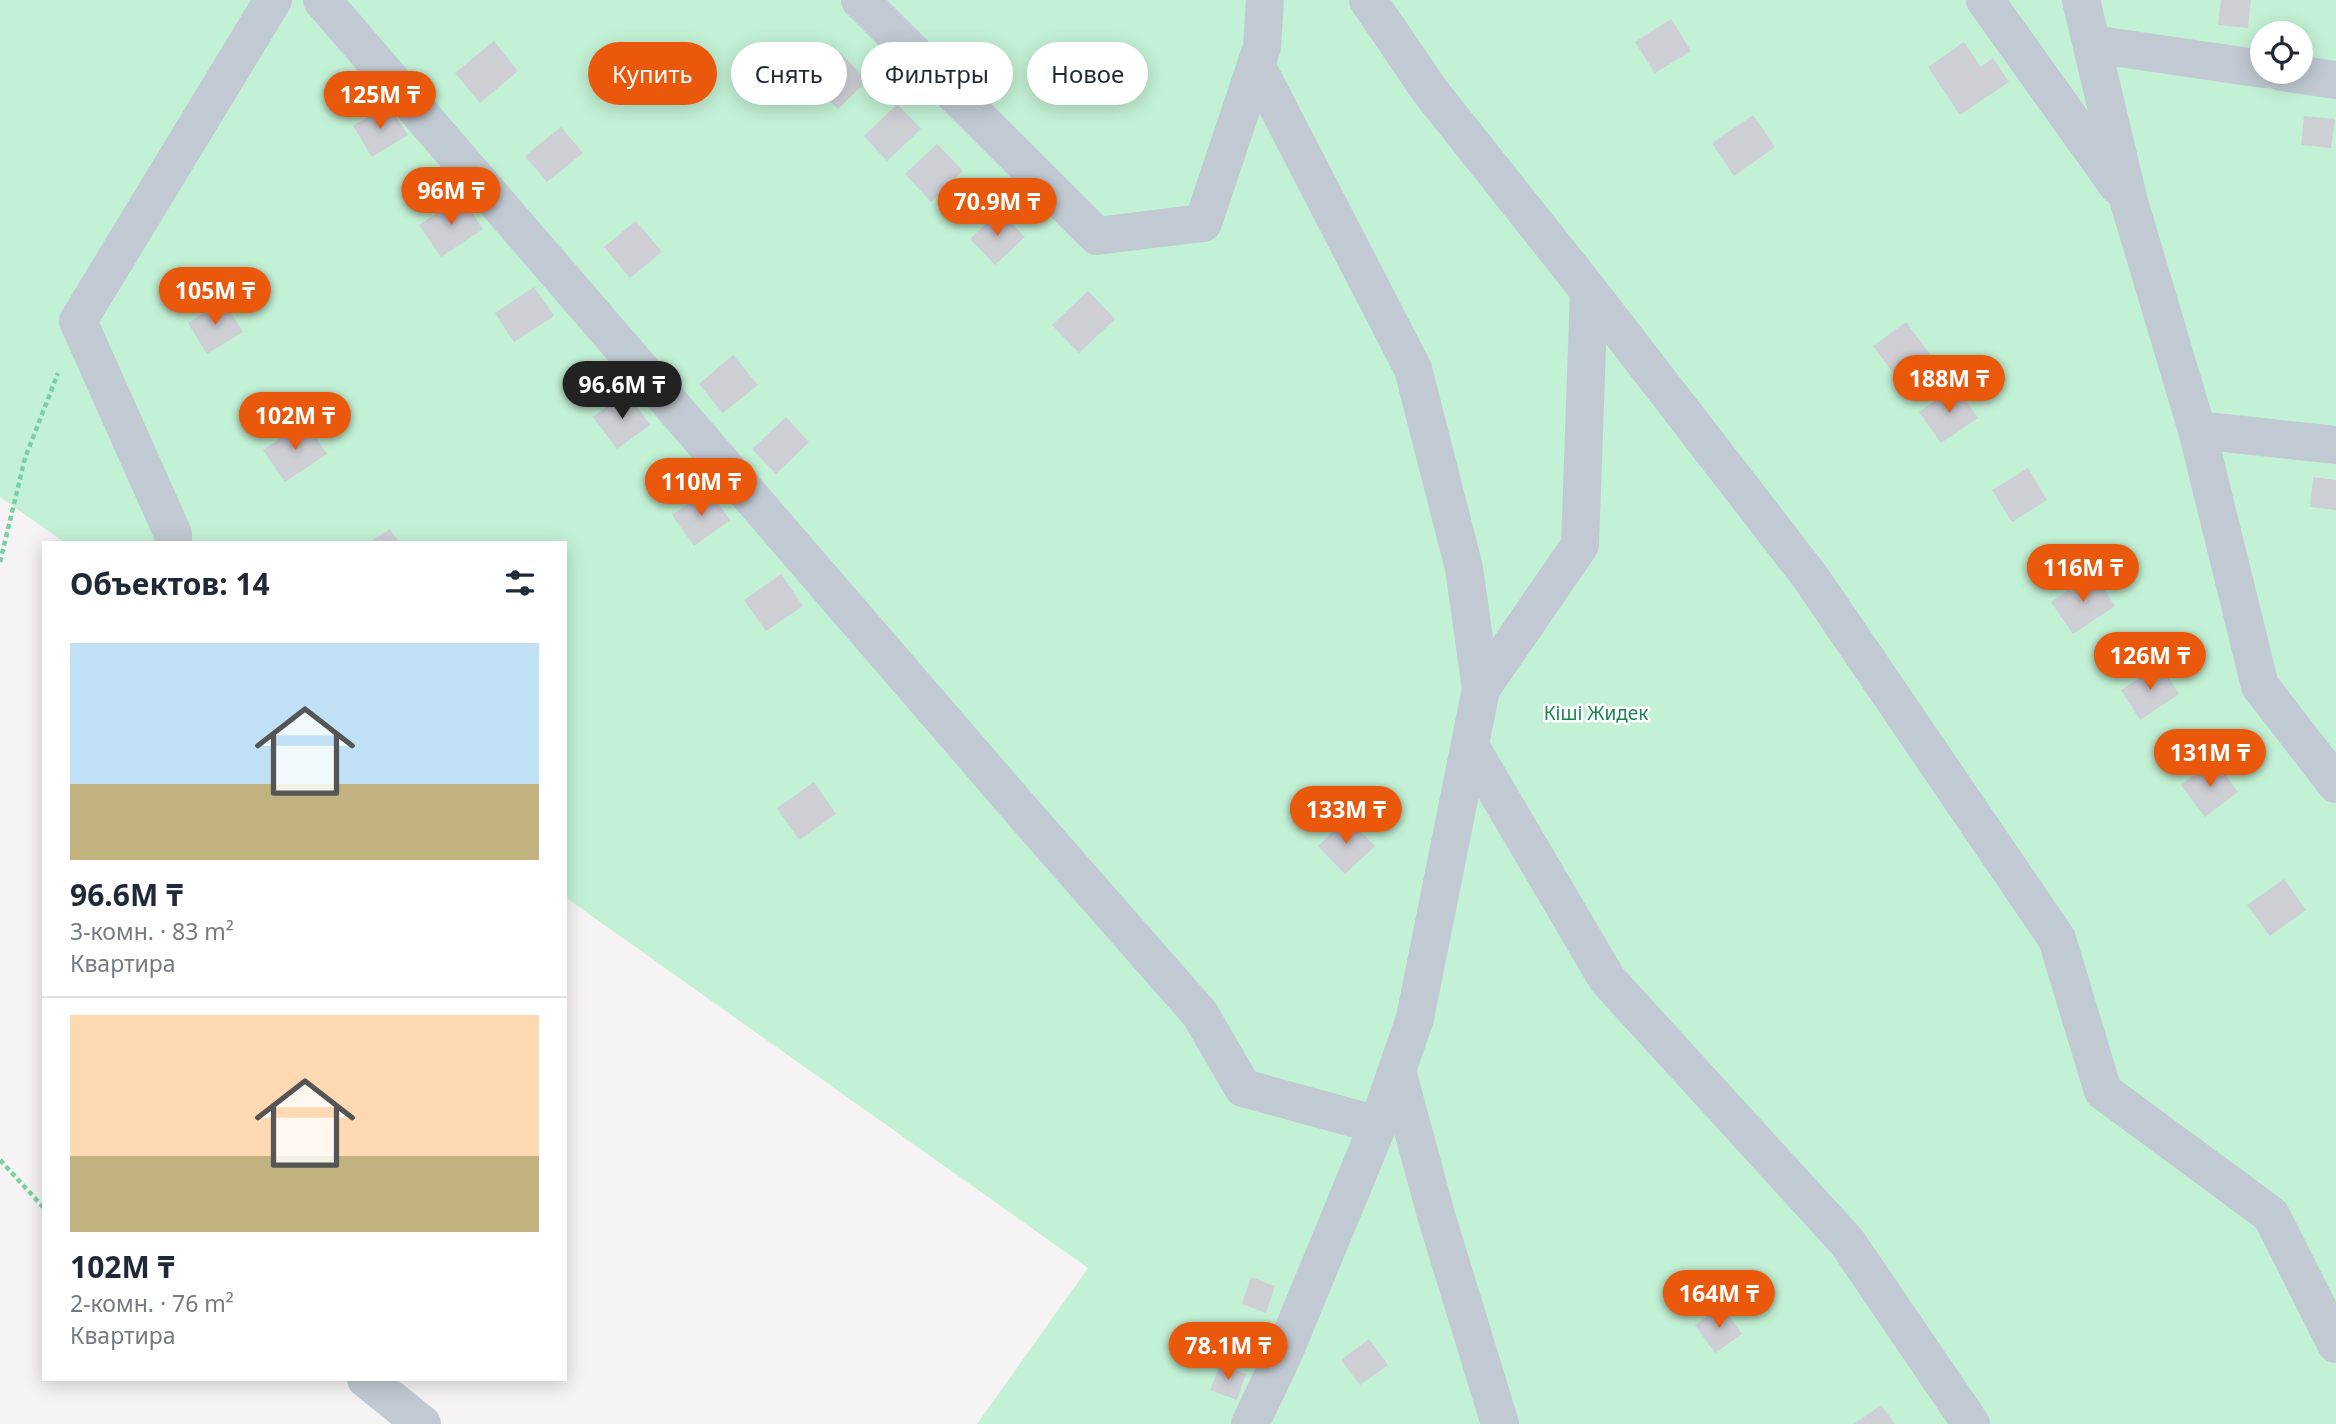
<!DOCTYPE html>
<html lang="ru">
<head>
<meta charset="utf-8">
<style>
	:root { --surface:#fff; --page:#f6f6f7; --text:#1f2937; --muted:#747a83; --line:#e0e1e3; --accent:#ea580c }
	body { margin:0; font-family:"Noto Sans",sans-serif; background:var(--page); color:var(--text); height:100vh; display:flex; flex-direction:column; font-size:26px; white-space:nowrap }
	* { box-sizing:border-box; margin:0 }
	p { font-size:23px; color:var(--muted) }
	.icon { flex:none; width:38px; height:38px; fill:none; stroke:currentColor; stroke-width:2; stroke-linecap:round; stroke-linejoin:round }
	.map { position:relative; flex:1; overflow:hidden }
	.panel { position:absolute; left:42px; top:541px; width:525px; height:840px; display:flex; flex-direction:column; background:var(--surface); border-radius:0px; box-shadow:0 4px 18px #0003 }
	.panel>* { flex:none }
	.hud { position:absolute; left:588px; top:42px; width:665px; height:63px; display:flex; gap:14px }
	.buttons { position:absolute; left:2250px; top:21px; display:grid; gap:14px }
	.buttons a { display:grid; place-items:center; width:63px; height:63px; border-radius:50%; background:var(--surface); box-shadow:0 4px 18px #0003; font-size:35px }
	.price { position:absolute; translate:-50% -60px; padding:0 16px; border-radius:24px; background:var(--accent); color:#fff; font-size:23px; line-height:46px; filter:drop-shadow(0 2px 4px #0008) }
	.price::after { content:''; position:absolute; left:50%; top:42px; width:21px; height:16px; margin-left:-10px; background:inherit; clip-path:polygon(0 0,100% 0,50% 100%) }
	.price.on { background:#222; color:#fff }
	ul { padding:0; list-style:none }
	li { display:grid; align-content:center; gap:14px; height:371px; padding:0 28px }
	li+li { border-top:2px solid var(--line) }
	li span { display:grid; place-items:center; height:217px; border-radius:0px; color:#555 }
	li>.icon { margin-inline-start:auto }
	span .icon { width:126px; height:126px; fill:#fffc; stroke-width:1 }
	li b { font-size:30px }
	h2 { display:flex; justify-content:space-between; align-items:center; height:84px; padding:0 28px; font-size:30px }
	.tag { padding:0 24px; border-radius:32px; background:var(--surface); box-shadow:0 4px 18px #0003; font-size:24px; line-height:63px }
	.tag.on { background:var(--accent); color:#fff }
	.map>svg:first-child { display:block }
	.green { fill:#c3f1d5; fill-rule:evenodd }
	.building { fill:#cdcfd5 }
	.lines { fill:none; stroke-linecap:round; stroke-linejoin:round }
	.path { stroke:#7ad0a6; stroke-width:4.5; stroke-dasharray:5 3.5; stroke-linecap:butt }
	.minor { stroke:#c1cad2; stroke-width:38 }
	.labels { text-anchor:middle; stroke-width:5; stroke-linejoin:round; paint-order:stroke }
	.park-label { font-size:19px; fill:#17864f; stroke:#fff }
</style>
</head>
<body>
<div class="map">
<svg width="2336" height="1424" viewBox="0 0 2336 1424">
	<rect width="100%" height="100%" fill="#f5f3f3"/>
	<path class="green" d="M0,0H2336V1424H977L1088,1268L565,897V542H64L0,497ZM2263,33H2301V72H2263Z"/>
	<g class="building">
		<path d="M2221,0H2251L2248,28L2218,25Z"/>
		<path d="M1671,19L1691,51L1655,73L1635,42Z"/>
		<path d="M494,41L518,71L480,103L455,73Z"/>
		<path d="M1964,42L1981,67L1993,58L2009,82L1960,115L1928,67Z"/>
		<path d="M840,52L867,81L838,109L810,81Z"/>
		<path d="M388,104L408,135L372,157L353,126Z"/>
		<path d="M897,104L921,129L887,161L864,136Z"/>
		<path d="M1753,115L1775,147L1734,176L1712,143Z"/>
		<path d="M2304,116L2335,119L2331,148L2301,145Z"/>
		<path d="M561,127L583,153L547,182L525,156Z"/>
		<path d="M937,144L963,171L931,202L905,174Z"/>
		<path d="M461,197L483,229L441,257L419,225Z"/>
		<path d="M999,211L1025,237L995,265L970,239Z"/>
		<path d="M636,221L662,252L630,278L604,247Z"/>
		<path d="M534,287L554,316L514,342L495,313Z"/>
		<path d="M1088,291L1115,319L1079,353L1052,325Z"/>
		<path d="M223,300L243,332L207,354L188,323Z"/>
		<path d="M1906,322L1930,354L1897,378L1873,346Z"/>
		<path d="M733,355L758,385L723,413L699,384Z"/>
		<path d="M1956,386L1978,418L1941,443L1919,412Z"/>
		<path d="M627,392L650,425L617,449L593,417Z"/>
		<path d="M786,417L809,442L776,474L752,449Z"/>
		<path d="M305,422L327,454L285,482L263,450Z"/>
		<path d="M2028,468L2047,500L2012,522L1992,490Z"/>
		<path d="M2313,477L2336,480V510L2310,507Z"/>
		<path d="M708,489L730,520L694,546L672,515Z"/>
		<path d="M390,529L399,542H369Z"/>
		<path d="M2093,573L2115,606L2073,634L2051,602Z"/>
		<path d="M781,574L803,606L766,631L744,600Z"/>
		<path d="M2160,665L2179,694L2140,720L2121,690Z"/>
		<path d="M2214,760L2238,792L2205,817L2181,785Z"/>
		<path d="M814,782L836,814L799,840L777,808Z"/>
		<path d="M1347,818L1375,846L1345,874L1318,846Z"/>
		<path d="M2284,879L2306,910L2270,936L2247,905Z"/>
		<path d="M1251,1277L1275,1286L1266,1313L1242,1304Z"/>
		<path d="M1722,1306L1742,1334L1715,1353L1695,1325Z"/>
		<path d="M1369,1339L1388,1365L1360,1385L1341,1360Z"/>
		<path d="M1220,1365L1246,1374L1237,1400L1210,1390Z"/>
		<path d="M1881,1405L1895,1424H1854Z"/>
	</g>
	<g class="lines">
		<g class="path">
			<path d="M0,562L25,458L58,373"/>
			<path d="M0,1160L44,1208"/>
		</g>
		<g class="minor">
			<path d="M322,0L1028,818L1200,1014L1243,1088L1378,1125"/>
			<path d="M860,0L1097,236L1203,223L1262,47L1265,0"/>
			<path d="M1368,0L1430,91L1589,291L1811,578L2057,939L2103,1091L2271,1215L2336,1344"/>
			<path d="M1985,0L2118,186"/>
			<path d="M2081,0L2129,202L2197,430L2260,686L2336,784"/>
			<path d="M2092,44L2263,69"/>
			<path d="M1256,65L1413,369L1464,568L1481,689"/>
			<path d="M2281,72L2336,80"/>
			<path d="M2197,430L2336,445"/>
			<path d="M173,542V534L78,321L273,0"/>
			<path d="M1470,746L1607,979L1847,1242L1971,1424"/>
			<path d="M1397,1071L1436,1215L1500,1424"/>
			<path d="M366,1379L422,1424"/>
			<path d="M1250,1424L1283,1355L1378,1125L1415,1018L1481,689L1580,545L1589,291"/>
		</g>
	</g>
	<g class="labels">
		<g class="park-label">
			<text x="1596" y="720">Кіші Жидек</text>
		</g>
	</g>
</svg>
<div class="buttons">
<a><svg class="icon" aria-label="locate" viewBox="0 0 24 24"><circle cx="12" cy="12" r="6"/><path d="M12 2v4M12 18v4M2 12h4M18 12h4"/></svg></a>
</div>
<b class="price" style="left:380px;top:131px">125M ₸</b>
<b class="price" style="left:451px;top:227px">96M ₸</b>
<b class="price" style="left:997px;top:238px">70.9M ₸</b>
<b class="price" style="left:215px;top:327px">105M ₸</b>
<b class="price" style="left:1949px;top:415px">188M ₸</b>
<b class="price on" style="left:622px;top:421px">96.6M ₸</b>
<b class="price" style="left:295px;top:452px">102M ₸</b>
<b class="price" style="left:701px;top:518px">110M ₸</b>
<b class="price" style="left:2083px;top:604px">116M ₸</b>
<b class="price" style="left:2150px;top:692px">126M ₸</b>
<b class="price" style="left:2210px;top:789px">131M ₸</b>
<b class="price" style="left:1346px;top:846px">133M ₸</b>
<b class="price" style="left:1719px;top:1330px">164M ₸</b>
<b class="price" style="left:1228px;top:1382px">78.1M ₸</b>
<div class="hud">
<a class="tag on">Купить</a>
<a class="tag">Снять</a>
<a class="tag">Фильтры</a>
<a class="tag">Новое</a>
</div>
<section class="panel">
<h2>Объектов: 14<svg class="icon" aria-label="filters" viewBox="0 0 24 24"><path d="M4 7h16M4 17h16"/><circle cx="9" cy="7" r="2"/><circle cx="15" cy="17" r="2"/></svg></h2>
<ul>
<li><span style="background:linear-gradient(#bfe0f5 65%,#c2b280 0)"><svg class="icon" aria-label="home" viewBox="0 0 24 24"><path d="M3 11l9-7 9 7M6 9v11h12V9"/></svg></span><div><b>96.6M ₸</b><p>3-комн. · 83 m²</p><p>Квартира</p></div></li>
<li><span style="background:linear-gradient(#ffd9b3 65%,#c2b280 0)"><svg class="icon" aria-label="home" viewBox="0 0 24 24"><path d="M3 11l9-7 9 7M6 9v11h12V9"/></svg></span><div><b>102M ₸</b><p>2-комн. · 76 m²</p><p>Квартира</p></div></li>
</ul>
</section>
</div>
</body>
</html>
